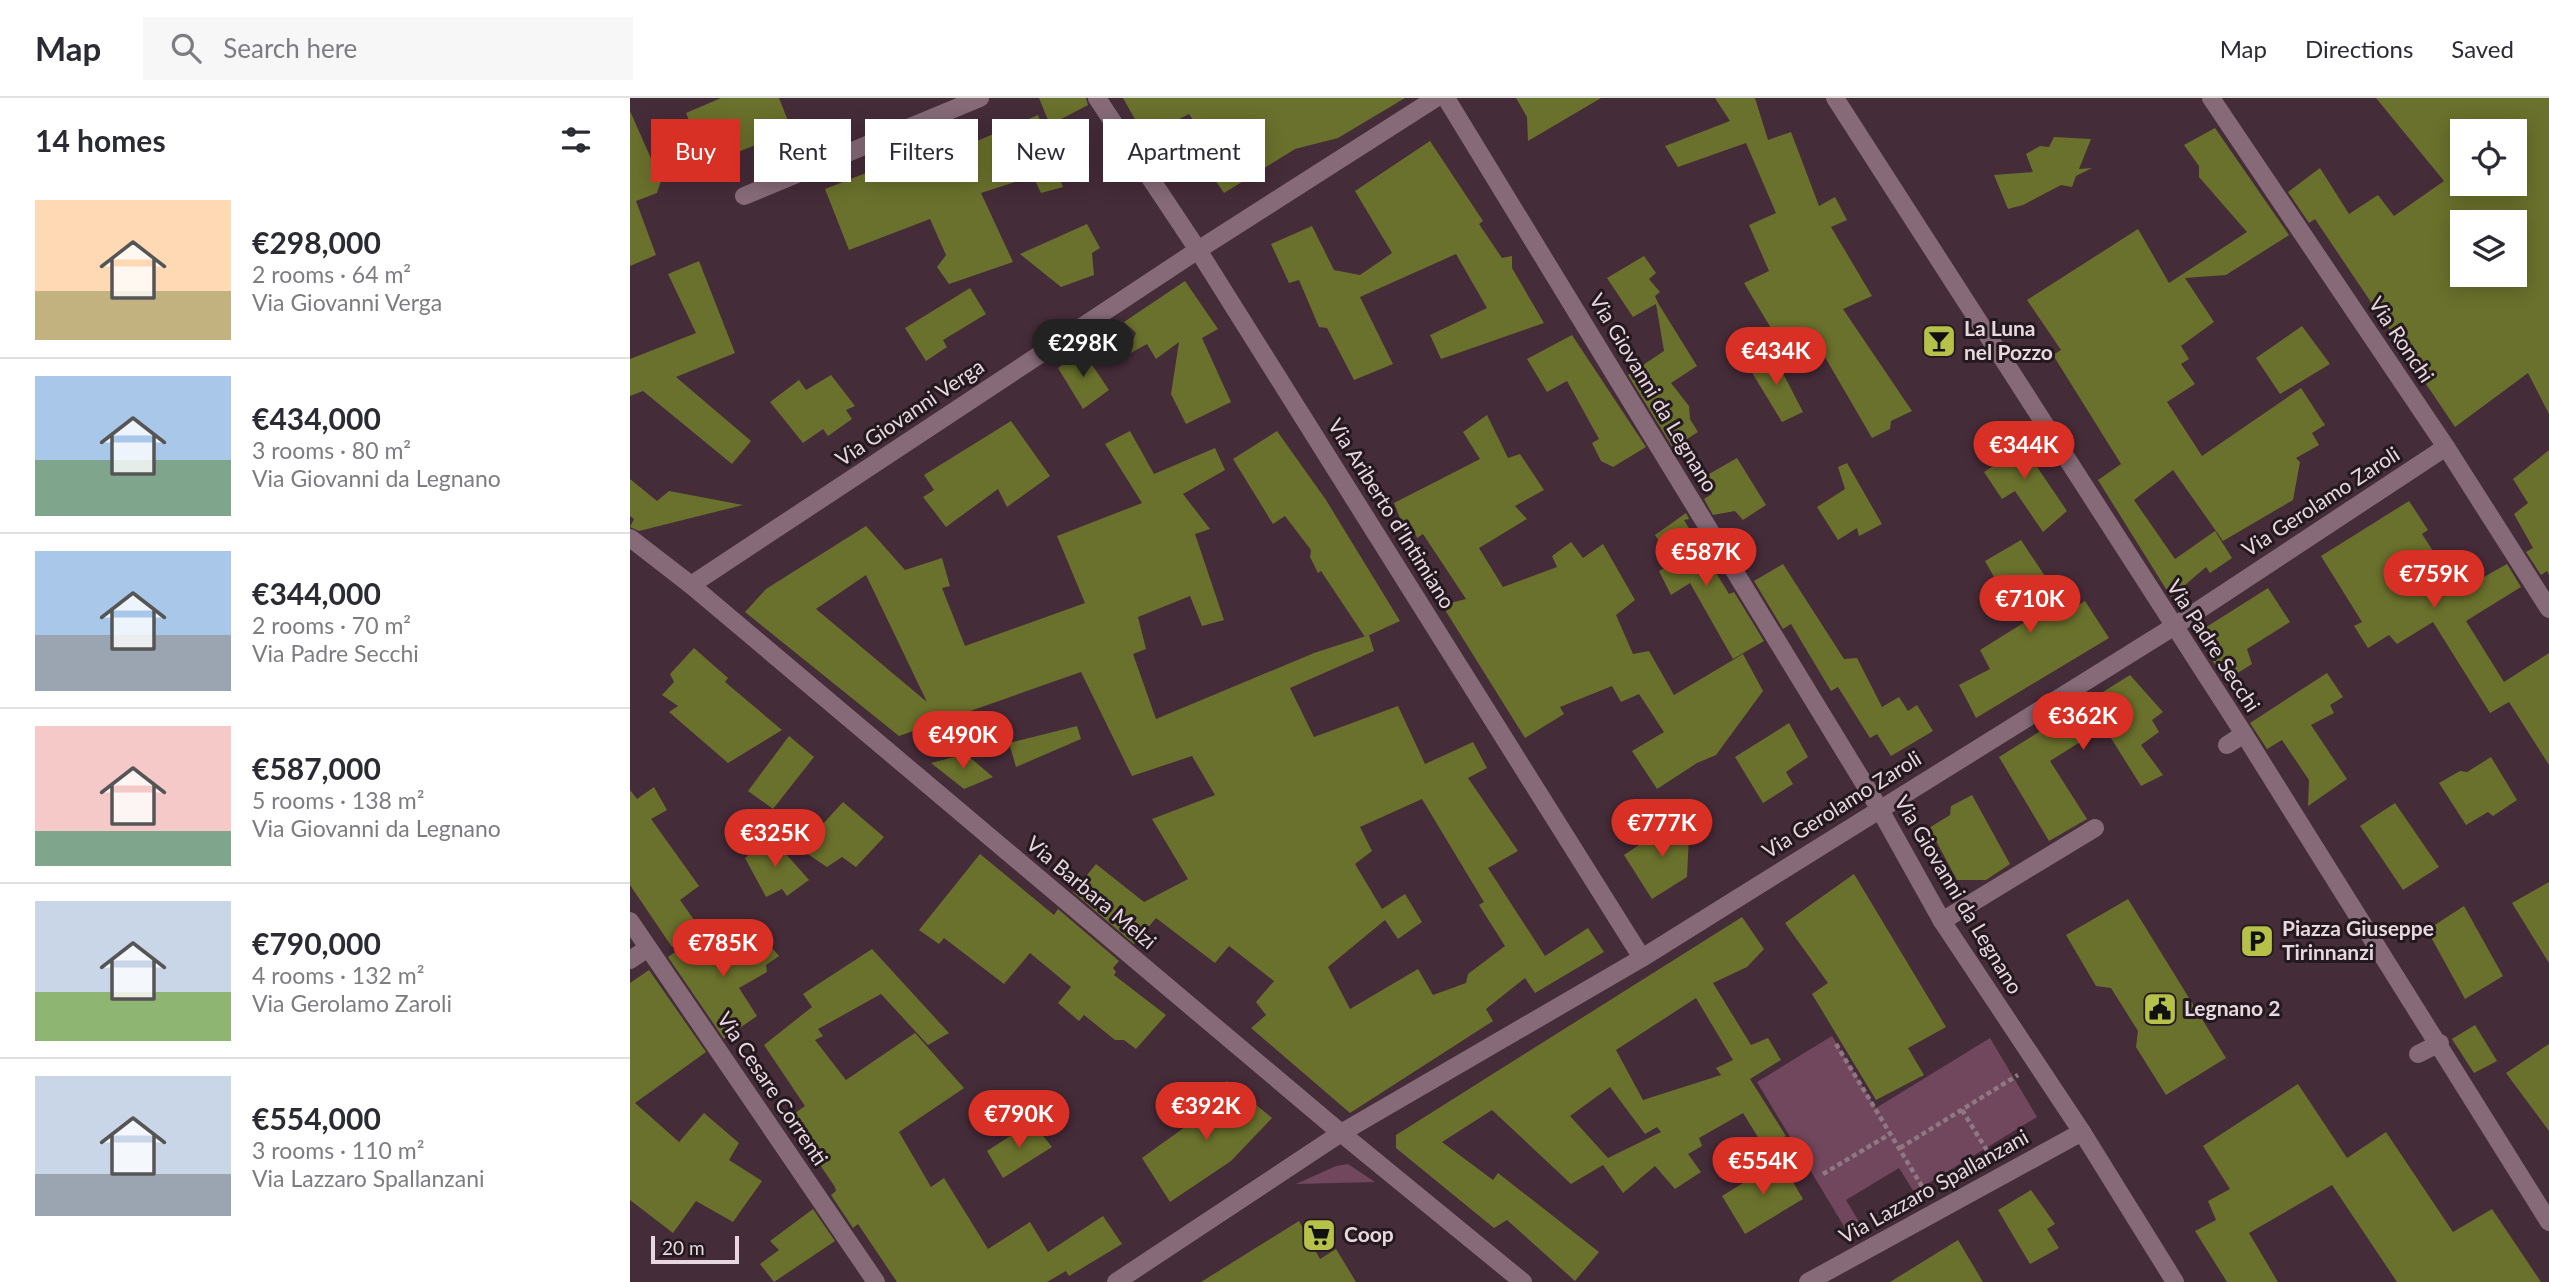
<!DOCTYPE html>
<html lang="en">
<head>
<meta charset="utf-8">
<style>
	:root { --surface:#fff; --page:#f7f7f7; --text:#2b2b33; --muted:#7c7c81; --line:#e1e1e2; --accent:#d93025 }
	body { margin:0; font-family:Lato,sans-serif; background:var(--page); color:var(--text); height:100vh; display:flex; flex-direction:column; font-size:26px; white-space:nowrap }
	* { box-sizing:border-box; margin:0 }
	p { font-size:23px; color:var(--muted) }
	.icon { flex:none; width:38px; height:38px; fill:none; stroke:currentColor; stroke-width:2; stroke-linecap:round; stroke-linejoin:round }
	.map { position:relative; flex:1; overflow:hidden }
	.panel { display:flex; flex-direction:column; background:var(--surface); width:630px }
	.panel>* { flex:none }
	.top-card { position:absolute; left:21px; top:21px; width:665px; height:63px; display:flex; gap:14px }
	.controls { position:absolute; left:1820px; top:21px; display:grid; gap:14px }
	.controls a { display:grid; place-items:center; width:77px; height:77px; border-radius:0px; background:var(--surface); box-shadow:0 4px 18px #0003; font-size:35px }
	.scale { position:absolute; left:21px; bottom:18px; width:88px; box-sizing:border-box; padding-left:7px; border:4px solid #e8d7df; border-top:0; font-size:19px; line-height:24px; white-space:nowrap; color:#e8d7df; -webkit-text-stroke:5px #24191f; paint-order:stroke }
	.price { position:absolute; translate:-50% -60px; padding:0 16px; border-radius:24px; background:var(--accent); color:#fff; font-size:23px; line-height:46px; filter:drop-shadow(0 2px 4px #0008) }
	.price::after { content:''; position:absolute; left:50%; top:42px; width:21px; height:16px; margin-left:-10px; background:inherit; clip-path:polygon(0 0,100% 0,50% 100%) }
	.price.selected { background:#222; color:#fff }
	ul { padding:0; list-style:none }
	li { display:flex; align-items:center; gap:21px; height:175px; padding:0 35px }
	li+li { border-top:2px solid var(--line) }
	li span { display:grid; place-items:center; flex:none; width:196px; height:140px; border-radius:0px; color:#555 }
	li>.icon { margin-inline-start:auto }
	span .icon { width:84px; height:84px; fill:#fffc; stroke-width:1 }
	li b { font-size:30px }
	h2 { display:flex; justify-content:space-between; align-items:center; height:84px; padding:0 35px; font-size:30px }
	.tag { padding:0 24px; border-radius:0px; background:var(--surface); box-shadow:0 4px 18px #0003; font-size:24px; line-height:63px }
	.tag.selected { background:var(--accent); color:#fff }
	header { display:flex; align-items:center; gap:42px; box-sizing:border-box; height:98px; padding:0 35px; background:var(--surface); border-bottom:2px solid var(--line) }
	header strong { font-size:33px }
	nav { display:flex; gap:38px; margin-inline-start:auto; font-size:24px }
	.search { width:490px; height:63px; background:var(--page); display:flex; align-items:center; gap:18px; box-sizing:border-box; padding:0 24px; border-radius:0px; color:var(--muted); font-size:26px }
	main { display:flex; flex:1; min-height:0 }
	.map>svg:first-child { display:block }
	.green { fill:#71475d }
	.building { fill:#6a712c; fill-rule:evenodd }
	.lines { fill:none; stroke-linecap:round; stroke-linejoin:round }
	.path { stroke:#8e7983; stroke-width:4.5; stroke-dasharray:5 3.5; stroke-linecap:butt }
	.minor { stroke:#866a78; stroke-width:18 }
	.labels { text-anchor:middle; stroke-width:6; stroke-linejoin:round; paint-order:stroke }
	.poi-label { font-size:21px; font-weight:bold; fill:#e8d7df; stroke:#24191f; text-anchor:start }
	.street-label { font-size:21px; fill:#e8d7df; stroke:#24191f }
</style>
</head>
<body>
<header>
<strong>Map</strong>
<div class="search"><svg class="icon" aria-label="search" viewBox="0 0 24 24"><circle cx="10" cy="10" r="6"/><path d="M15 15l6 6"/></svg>Search here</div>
<nav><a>Map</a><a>Directions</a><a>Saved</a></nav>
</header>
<main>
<section class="panel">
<h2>14 homes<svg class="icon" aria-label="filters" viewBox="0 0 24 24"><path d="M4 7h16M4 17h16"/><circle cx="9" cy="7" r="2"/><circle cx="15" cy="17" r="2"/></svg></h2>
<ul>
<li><span style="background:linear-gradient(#ffd9b3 65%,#c2b280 0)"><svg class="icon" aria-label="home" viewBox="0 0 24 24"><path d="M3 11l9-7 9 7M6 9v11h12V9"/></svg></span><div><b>€298,000</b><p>2 rooms · 64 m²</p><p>Via Giovanni Verga</p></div></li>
<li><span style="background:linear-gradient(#a9c7e8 60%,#7fa58c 0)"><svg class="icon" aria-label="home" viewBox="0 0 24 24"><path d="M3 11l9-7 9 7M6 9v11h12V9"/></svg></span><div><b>€434,000</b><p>3 rooms · 80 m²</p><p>Via Giovanni da Legnano</p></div></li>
<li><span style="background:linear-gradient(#a9c7e8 60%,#9aa5b1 0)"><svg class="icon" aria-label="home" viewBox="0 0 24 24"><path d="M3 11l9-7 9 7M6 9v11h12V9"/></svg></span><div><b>€344,000</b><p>2 rooms · 70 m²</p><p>Via Padre Secchi</p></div></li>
<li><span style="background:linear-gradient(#f6c9c9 75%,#7fa58c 0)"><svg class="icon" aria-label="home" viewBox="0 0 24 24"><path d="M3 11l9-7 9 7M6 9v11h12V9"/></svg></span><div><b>€587,000</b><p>5 rooms · 138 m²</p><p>Via Giovanni da Legnano</p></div></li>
<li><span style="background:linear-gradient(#c9d6e8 65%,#8fb573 0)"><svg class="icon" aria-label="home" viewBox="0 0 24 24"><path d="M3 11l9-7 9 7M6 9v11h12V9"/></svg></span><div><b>€790,000</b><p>4 rooms · 132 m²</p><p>Via Gerolamo Zaroli</p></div></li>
<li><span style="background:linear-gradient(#c9d6e8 70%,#9aa5b1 0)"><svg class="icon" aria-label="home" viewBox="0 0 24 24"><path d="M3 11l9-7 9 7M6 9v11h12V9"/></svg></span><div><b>€554,000</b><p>3 rooms · 110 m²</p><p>Via Lazzaro Spallanzani</p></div></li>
</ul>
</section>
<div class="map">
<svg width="1919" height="1184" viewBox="0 0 1919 1184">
	<rect width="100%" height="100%" fill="#452c39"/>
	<g class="green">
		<path d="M1202,938L1246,1010L1360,940L1407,1019L1284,1094L1269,1070L1216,1102L1231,1127L1218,1135L1127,984Z"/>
		<path d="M718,1066L745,1084L666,1086L706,1068Z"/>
	</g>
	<g class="building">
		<path d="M91,0H149L162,33L77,66L56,15Z"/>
		<path d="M409,0H456L458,7L420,27Z"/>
		<path d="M493,0H775L708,40L665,51L594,95L578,72L589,68L586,55L559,16L515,39Z"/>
		<path d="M886,0H971L898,43L897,19Z"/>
		<path d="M1085,0H1125L1138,42L1161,34L1189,108L1205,99L1217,122L1201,129L1242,198L1213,211L1282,313L1261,323L1260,331L1242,340L1181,235L1151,247L1114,185L1139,173L1119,127L1146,115L1116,45L1048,69L1035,48L1100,23Z"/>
		<path d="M1746,0H1919V316L1898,275L1825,329L1685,121L1679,125L1658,94L1690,70L1719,116L1748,97L1764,118L1814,83ZM1832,33H1885V86H1832ZM1832,124H1885V177H1832Z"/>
		<path d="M0,13L31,83L27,95L6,103L26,157L0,168Z"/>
		<path d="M408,17L428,67L426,72L433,89L411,95L403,78L351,95L383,164L319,186L307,169L316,157L300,121L219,152L195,91L241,73L238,66L270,54L273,59L335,34L340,46Z"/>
		<path d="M1585,30L1659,137L1596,177L1555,180L1584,224L1551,248L1559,261L1551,266L1565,286L1537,304L1572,358L1671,290L1695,327L1682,335L1689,347L1666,360L1670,364L1663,402L1593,443L1543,372L1504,402L1545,461L1585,433L1602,460L1580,475L1576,469L1541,499L1468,382L1491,366L1423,257L1431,252L1397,202L1508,131L1539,185L1617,134L1569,79V68L1554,47Z"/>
		<path d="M1424,39L1461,41L1449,71L1462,70L1446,78L1442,89L1431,87L1393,107L1378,111L1364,77L1403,74L1396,56L1410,48L1419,49Z"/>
		<path d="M800,43L853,123L849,126L872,160L882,158V170L914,225L811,261L800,237L857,210L826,156L730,199L763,266L724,282L697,230L689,229L669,182L659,185L641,146L682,128L704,172L730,177L762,155L725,93Z"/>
		<path d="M457,126L470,150L462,155L464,177L431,189L390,156Z"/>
		<path d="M1014,158L1026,175L1019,181L1030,194L1025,198L1028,205L1067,268L1041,285L1059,308L1060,321L1068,334L1043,350L998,277L1034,253L1026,206L1003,219L977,180Z"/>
		<path d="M69,163L105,255L46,279L121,343L102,366L13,293L0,298V261L66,235L38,176Z"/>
		<path d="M555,183L588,231L572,240L601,304L556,326L541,296L549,244L526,261L517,246L497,257L506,235L494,224Z"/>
		<path d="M340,190L356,216L313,242L317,249L296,263L275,230Z"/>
		<path d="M1672,228L1700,266L1650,296L1626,260Z"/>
		<path d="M942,237L1016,349L983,369L971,363L962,345L969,341L937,283L917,294L897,261Z"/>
		<path d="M452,252L479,292L453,311L428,270Z"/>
		<path d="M1142,254L1173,314L1152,324L1118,268Z"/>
		<path d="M201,277L225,308L216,312L222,321L198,338L193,331L173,345L140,304L169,282L176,292Z"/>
		<path d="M857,317L878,360L890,356L914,392L885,408L897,421L849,450L873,489L927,469L922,458L941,444L953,460L973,446L1005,502L986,517L1003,556L1019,553L1044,597L1113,556L1133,593L1086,657L1067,665L1027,691L1002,653L1034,634L1009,596L991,604L982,588L930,609L934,616L895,640L812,507L836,501L793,436L787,440L782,428L774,430L764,405L850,361L833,334Z"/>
		<path d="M381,323L420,378L377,409L368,391L316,429L293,399L304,392L294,377Z"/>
		<path d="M1382,332L1437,413L1413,434L1385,393L1372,401L1354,374L1368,365L1359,350Z"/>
		<path d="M500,333L524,376L585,350L595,372L553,396L580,431L565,436L594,522L572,528L560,498L508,519L516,551L503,556L526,621L684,555L739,537L744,553L660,590L684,639L768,608L795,666L843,644L857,670L838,680L888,753L858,770L915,858L958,830L974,854L905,895L895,880L856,911L863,923L720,1015L621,930L636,917L626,904L644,883L599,848L585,865L526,820L504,846L443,794L466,766L514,804L558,781L522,721L585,697L562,658L502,678L451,574L269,638L115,514L136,491L236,428L275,472L312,460L320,488L312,490L335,548L455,505L427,438L512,405L475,346ZM236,477L297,604L186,511ZM792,701L854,804L849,807L875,848L838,876L836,885L803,897L788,871L720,911L698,869L755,822L768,841L792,824L775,796L752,811L725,766L742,753L730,729Z"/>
		<path d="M647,333L696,402L770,523L735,539L691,473L688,475L680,459L681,452L655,418L643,426L603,361Z"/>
		<path d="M1919,352V477L1917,473L1911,477L1896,454L1903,450L1884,416L1898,405L1883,381Z"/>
		<path d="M1107,360L1136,407L1113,422L1105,413L1083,417L1074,401L1082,396L1072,380Z"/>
		<path d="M1217,365L1252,426L1229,438L1227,430L1208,442L1187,409L1215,391L1208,369Z"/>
		<path d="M0,381L27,403L39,393L113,407L9,433L0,429L4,421L0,418Z"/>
		<path d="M1779,403L1798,432L1792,436L1829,493L1877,466L1891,489L1836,523L1874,584L1919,555V667L1879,604L1860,615L1803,524L1767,546L1759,537L1738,550L1724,528L1732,524L1691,458Z"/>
		<path d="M1056,415L1059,421L1054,422L1099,496L1104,494L1134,543L1103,561L1060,485L1041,497L1029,473L1043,465L1025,437Z"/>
		<path d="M1391,442L1438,513L1455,503L1479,540L1346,620L1329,587L1360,571L1350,552L1403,519L1379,478L1368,486L1355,463Z"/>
		<path d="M1153,466L1214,561L1227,560L1252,609L1269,599L1278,613L1287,607L1303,633L1261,658L1247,636L1240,640L1208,589L1201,593L1161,526L1153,531L1124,483Z"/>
		<path d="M1638,490L1660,524L1617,551L1622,566L1595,583L1570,542V533Z"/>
		<path d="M64,550L98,580L95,584L152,632L98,665L39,614L48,608L32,597L44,584L40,576Z"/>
		<path d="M1697,575L1713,599L1700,607L1704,615L1681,627L1717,681L1678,708L1679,682L1652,642L1637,651L1620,625Z"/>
		<path d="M1500,577L1533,614L1522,622L1529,634L1511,647L1533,677L1511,688L1474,629L1420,663L1457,721L1419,743L1369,659Z"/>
		<path d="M1159,625L1178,659L1156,674L1163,686L1133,705L1105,659Z"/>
		<path d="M447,628L451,641L386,669L379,645Z"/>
		<path d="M159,638L184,659L143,711L118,693Z"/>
		<path d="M336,656L363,679L334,691L301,665Z"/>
		<path d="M1861,659L1887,702L1863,718L1858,714L1836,727L1809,685L1830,673L1837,674Z"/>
		<path d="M24,689L37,712L21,721L69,788L50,802L72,833L42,849L0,787V692L7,701Z"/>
		<path d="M1342,697L1380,766L1356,782H1327L1299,730L1320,717L1321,708Z"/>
		<path d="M213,704L254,739L226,769L212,759L197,769L170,751Z"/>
		<path d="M1765,705L1809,769L1773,792L1730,728Z"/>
		<path d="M1049,720L1059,737L1057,779L1022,801L994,757Z"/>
		<path d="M141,739L179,782L157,798L152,791L136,799L115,760Z"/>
		<path d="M350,756L424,817L428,811L489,863L483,870L486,874L484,877L536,917L506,951L494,942H485L454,917L449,923L428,905L441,889L400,855L374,886L314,840L309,846L289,832Z"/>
		<path d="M1224,776L1316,929L1278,950L1294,977L1246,1002L1182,896L1198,885L1155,825Z"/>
		<path d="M1919,784V865L1882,805Z"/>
		<path d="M1498,801L1596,960L1536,997L1506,949L1508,933L1481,890L1466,888L1436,837Z"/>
		<path d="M1834,808L1873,878L1835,901L1797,832Z"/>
		<path d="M1112,819L1134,851L1117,869L1083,885L1121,947L1138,940L1151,962L1120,981L1156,1038L1134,1049L1113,1015L1069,1040L1072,1048L1058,1056L1071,1074L1045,1091L1025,1068L993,1095L973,1067L941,1086L862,1012L812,1044L863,1082L868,1075L969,1154L945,1183L877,1122L864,1130L766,1050V1037ZM1066,900L1103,962L1086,970L1091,977L1013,1002L986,952ZM980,989L1015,1036L1027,1029L1031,1034L978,1060L940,1018Z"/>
		<path d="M137,844L149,858L136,867L137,874L109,890L127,918L94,941L38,859L55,847Z"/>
		<path d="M242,851L319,935L298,947L251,896L188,931L193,938L185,942L216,982L285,935L334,990L269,1034L301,1089L314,1080L358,1151L400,1124L418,1154L473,1118L492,1146L439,1178L436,1173L417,1184H267L228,1126L223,1130L201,1097L206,1093L205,1089L158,1020L175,1008L134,947L182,909L173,896Z"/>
		<path d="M19,872L76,954L5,1005L49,1044L74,1015L109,1045L99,1062L132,1083L103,1124L66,1103L43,1135L0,1102V885Z"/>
		<path d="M1845,927L1867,963L1844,975L1822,941Z"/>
		<path d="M1919,946V1033L1876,975Z"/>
		<path d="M597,983L642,1020L601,1063L540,1104L512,1060L566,1021Z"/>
		<path d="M1668,986L1717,1060L1756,1034L1823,1134L1862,1111L1911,1184H1767L1702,1087L1619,1135L1648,1184H1597L1565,1133L1586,1122L1578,1103L1600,1091L1573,1048Z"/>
		<path d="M402,1024L422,1049L373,1080L357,1053Z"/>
		<path d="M1150,1062L1173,1101L1115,1136L1092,1098Z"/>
		<path d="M1401,1092L1425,1126L1417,1131L1429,1150L1400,1166L1368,1112Z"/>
		<path d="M183,1111L205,1143L144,1184L130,1166L149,1152L140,1143Z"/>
		<path d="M669,1123L690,1161L706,1151L726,1184H571Z"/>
		<path d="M1328,1142L1353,1184H1260Z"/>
	</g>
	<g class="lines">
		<g class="path">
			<path d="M1206,946L1296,1095"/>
			<path d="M1332,1012L1361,1059"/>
			<path d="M1270,1050L1388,977"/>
			<path d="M1193,1076L1260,1036"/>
		</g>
		<g class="minor">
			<path d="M467,0L568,152L1012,860"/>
			<path d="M816,0L1249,710L1312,823L1452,1034L1545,1184"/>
			<path d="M1205,0L1614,636L1919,1124"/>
			<path d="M1581,0L1816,349L1919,511"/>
			<path d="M114,98L350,0"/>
			<path d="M0,440L61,487L711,1035L893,1184"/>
			<path d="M61,487L568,152L806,0"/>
			<path d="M1597,647L1614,636"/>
			<path d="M0,823L246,1184"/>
			<path d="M1312,823L1465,730"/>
			<path d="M0,862L18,850"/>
			<path d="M1788,956L1810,945"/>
			<path d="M486,1184L711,1035L1012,860L1543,529L1816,349"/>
			<path d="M1178,1184L1452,1034"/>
		</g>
	</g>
	<defs>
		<g id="bar-square" transform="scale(1.75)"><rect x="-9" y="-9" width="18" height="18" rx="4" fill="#b6c149" stroke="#24191f"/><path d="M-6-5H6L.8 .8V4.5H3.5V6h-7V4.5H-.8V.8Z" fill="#111"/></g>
		<g id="parking-square" transform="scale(1.75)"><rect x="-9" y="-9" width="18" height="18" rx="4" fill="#b6c149" stroke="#24191f"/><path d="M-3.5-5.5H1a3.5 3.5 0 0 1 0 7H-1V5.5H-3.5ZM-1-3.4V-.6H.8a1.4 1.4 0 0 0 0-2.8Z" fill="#111"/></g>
		<g id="civic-square" transform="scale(1.75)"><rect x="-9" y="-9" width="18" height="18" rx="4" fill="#b6c149" stroke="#24191f"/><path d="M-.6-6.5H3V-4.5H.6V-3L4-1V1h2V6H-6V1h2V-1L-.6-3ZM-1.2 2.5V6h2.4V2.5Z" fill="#111"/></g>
		<g id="supermarket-square" transform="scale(1.75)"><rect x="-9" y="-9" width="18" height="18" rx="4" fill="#b6c149" stroke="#24191f"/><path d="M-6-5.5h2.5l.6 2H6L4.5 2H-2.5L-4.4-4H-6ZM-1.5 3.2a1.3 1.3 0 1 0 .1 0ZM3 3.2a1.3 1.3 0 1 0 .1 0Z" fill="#111"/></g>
	</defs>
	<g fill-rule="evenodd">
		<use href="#bar-square" x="1309" y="243"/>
		<use href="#parking-square" x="1627" y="843"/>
		<use href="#civic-square" x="1530" y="911"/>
		<use href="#supermarket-square" x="689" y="1137"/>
	</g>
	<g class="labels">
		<g class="poi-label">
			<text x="1334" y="238">La Luna<tspan x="1334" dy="24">nel Pozzo</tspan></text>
			<text x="1652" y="838">Piazza Giuseppe<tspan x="1652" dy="24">Tirinnanzi</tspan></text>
			<text x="1554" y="918">Legnano 2</text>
			<text x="714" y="1144">Coop</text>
		</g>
		<g class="street-label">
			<text transform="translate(1771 242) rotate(56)" y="7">Via Ronchi</text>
			<text transform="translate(1023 295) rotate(59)" y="7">Via Giovanni da Legnano</text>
			<text transform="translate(280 315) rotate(-34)" y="7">Via Giovanni Verga</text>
			<text transform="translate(1691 404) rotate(-33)" y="7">Via Gerolamo Zaroli</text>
			<text transform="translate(761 416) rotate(58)" y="7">Via Ariberto d'Intimiano</text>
			<text transform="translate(1583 548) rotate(57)" y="7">Via Padre Secchi</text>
			<text transform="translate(1212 707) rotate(-32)" y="7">Via Gerolamo Zaroli</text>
			<text transform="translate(461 795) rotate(40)" y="7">Via Barbara Melzi</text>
			<text transform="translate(1328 797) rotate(59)" y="7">Via Giovanni da Legnano</text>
			<text transform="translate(142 991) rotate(56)" y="7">Via Cesare Correnti</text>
			<text transform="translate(1304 1089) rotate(-29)" y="7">Via Lazzaro Spallanzani</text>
		</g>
	</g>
</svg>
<div class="controls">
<a><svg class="icon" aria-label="locate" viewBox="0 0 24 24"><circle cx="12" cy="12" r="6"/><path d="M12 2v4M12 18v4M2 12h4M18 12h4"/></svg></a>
<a><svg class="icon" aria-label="layers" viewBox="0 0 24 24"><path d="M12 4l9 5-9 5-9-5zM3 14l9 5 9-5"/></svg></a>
</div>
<div class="scale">20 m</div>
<b class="price selected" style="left:453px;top:281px">€298K</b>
<b class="price" style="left:1146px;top:289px">€434K</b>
<b class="price" style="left:1394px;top:383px">€344K</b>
<b class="price" style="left:1076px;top:490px">€587K</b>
<b class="price" style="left:1804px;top:512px">€759K</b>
<b class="price" style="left:1400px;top:537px">€710K</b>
<b class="price" style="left:1453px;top:654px">€362K</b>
<b class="price" style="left:333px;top:673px">€490K</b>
<b class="price" style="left:1032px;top:761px">€777K</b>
<b class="price" style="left:145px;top:771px">€325K</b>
<b class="price" style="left:93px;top:881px">€785K</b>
<b class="price" style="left:576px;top:1044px">€392K</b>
<b class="price" style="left:389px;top:1052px">€790K</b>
<b class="price" style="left:1133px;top:1099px">€554K</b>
<div class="top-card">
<a class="tag selected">Buy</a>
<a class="tag">Rent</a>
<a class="tag">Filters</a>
<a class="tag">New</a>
<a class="tag">Apartment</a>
</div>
</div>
</main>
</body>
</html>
